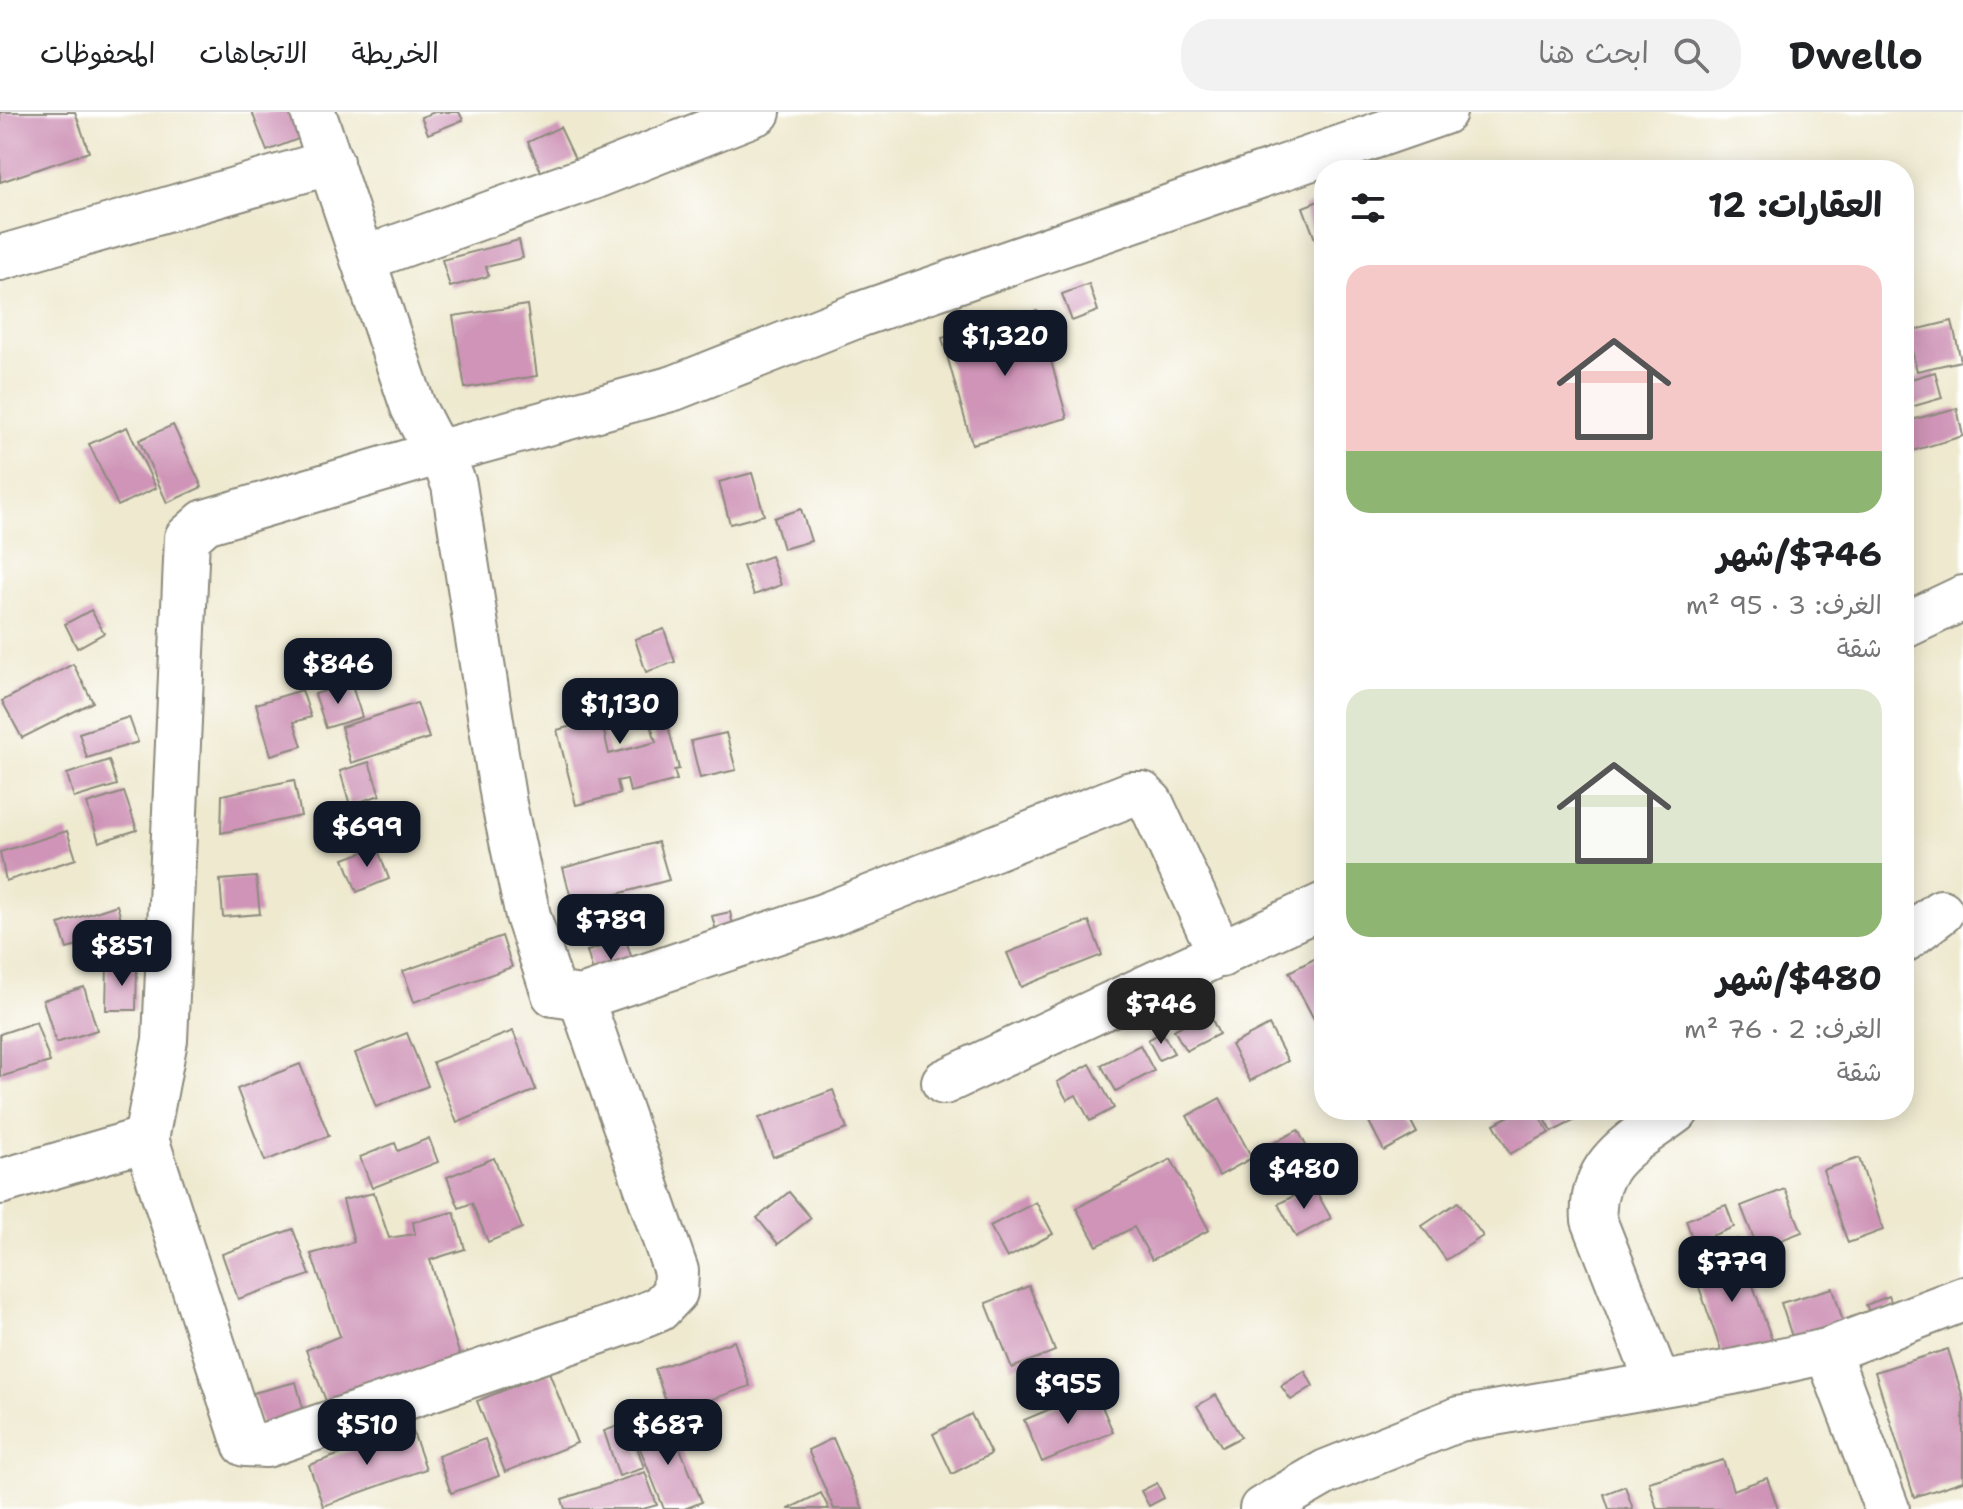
<!DOCTYPE html>
<html lang="ar">
<head>
<meta charset="utf-8">
<style>
	:root { --surface:#fff; --page:#f2f2f2; --text:#202124; --muted:#757577; --line:#e0e0e0; --accent:#111827 }
	body { margin:0; font-family:"Shantell Sans","Playpen Sans Arabic",sans-serif; background:var(--page); color:var(--text); direction:rtl; height:100vh; display:flex; flex-direction:column; font-size:30px; white-space:nowrap }
	* { box-sizing:border-box; margin:0 }
	p { font-size:26px; color:var(--muted) }
	.icon { flex:none; width:44px; height:44px; fill:none; stroke:currentColor; stroke-width:2; stroke-linecap:round; stroke-linejoin:round }
	.map { position:relative; flex:1; overflow:hidden; direction:ltr }
	.side { position:absolute; left:1314px; top:48px; width:600px; height:960px; display:flex; flex-direction:column; background:var(--surface); border-radius:32px; box-shadow:0 4px 20px #0003; direction:rtl }
	.side>* { flex:none }
	.price { position:absolute; translate:-50% -68px; padding:0 18px; border-radius:16px; background:var(--accent); color:#fff; font-size:26px; line-height:52px; filter:drop-shadow(0 2px 4px #0008) }
	.price::after { content:''; position:absolute; left:50%; top:48px; width:24px; height:18px; margin-left:-12px; background:inherit; clip-path:polygon(0 0,100% 0,50% 100%) }
	.price.active { background:#222; color:#fff }
	ul { padding:0; list-style:none }
	li { display:grid; align-content:center; gap:16px; height:424px; padding:0 32px }
	li span { display:grid; place-items:center; height:248px; border-radius:24px; color:#555 }
	li>.icon { margin-inline-start:auto }
	span .icon { width:144px; height:144px; fill:#fffc; stroke-width:1 }
	li b { font-size:34px }
	h2 { display:flex; justify-content:space-between; align-items:center; height:96px; padding:0 32px; font-size:34px }
	header { display:flex; align-items:center; gap:48px; box-sizing:border-box; height:112px; padding:0 40px; background:var(--surface); border-bottom:2px solid var(--line) }
	header strong { font-size:38px }
	nav { display:flex; gap:44px; margin-inline-start:auto; font-size:28px }
	.search { width:560px; height:72px; background:var(--page); display:flex; align-items:center; gap:20px; box-sizing:border-box; padding:0 28px; border-radius:32px; color:var(--muted); font-size:30px }
	.map>svg:first-child { display:block }
	.building { fill:#cf94b7; fill-rule:evenodd }
	.lines { fill:none; stroke-linecap:round; stroke-linejoin:round }
	.minor-casing { stroke:#8c8a7d; stroke-width:48 }
	.minor { stroke:#fff; stroke-width:44 }
</style>
</head>
<body>
<header>
<strong>Dwello</strong>
<div class="search"><svg class="icon" aria-label="search" viewBox="0 0 24 24"><circle cx="10" cy="10" r="6"/><path d="M15 15l6 6"/></svg>ابحث هنا</div>
<nav><a>الخريطة</a><a>الاتجاهات</a><a>المحفوظات</a></nav>
</header>
<div class="map">
<svg width="1963" height="1397" viewBox="0 0 1963 1397">
	<rect width="100%" height="100%" fill="#fff"/>
	<filter id="ink" filterUnits="userSpaceOnUse"><feTurbulence type="fractalNoise" baseFrequency=".0125" numOctaves="2"/><feDisplacementMap in="SourceGraphic" scale="16" xChannelSelector="R" yChannelSelector="G"/><feConvolveMatrix kernelMatrix="1 2 1 2 8 2 1 2 1" color-interpolation-filters="sRGB"/></filter>
	<filter id="wash" filterUnits="userSpaceOnUse"><feTurbulence type="fractalNoise" baseFrequency=".006" numOctaves="4" result="noise"/><feDisplacementMap in="SourceGraphic" scale="32" xChannelSelector="R" yChannelSelector="G"/><feGaussianBlur stdDeviation="1.8" result="paint"/><feColorMatrix in="noise" values="0 0 0 0 0 0 0 0 0 0 0 0 0 0 0 0 0 1.4 0 .05"/><feComposite in="paint" operator="in"/></filter>
	<g filter="url(#wash)">
		<rect width="100%" height="100%" fill="#eee9cf"/>
		<g id="blocks">
			<g class="building">
				<path d="M0,0H75L89,40L0,70Z"/>
				<path d="M252,0H297L306,24L267,39Z"/>
				<path d="M435,0H459L463,8L428,22L421,5Z"/>
				<path d="M560,15L575,47L542,62L528,30Z"/>
				<path d="M1324,87V124L1315,127L1303,95Z"/>
				<path d="M519,128L523,146L486,155L489,164L450,175L442,148Z"/>
				<path d="M1089,172L1098,199L1072,209L1062,182Z"/>
				<path d="M527,193L537,264L465,276L453,204Z"/>
				<path d="M1037,199L1067,306L972,332L942,226Z"/>
				<path d="M1952,209L1961,249L1917,259L1907,220Z"/>
				<path d="M1935,260L1942,286L1904,297V269Z"/>
				<path d="M1957,296L1963,324L1912,339L1904,310Z"/>
				<path d="M173,313L202,375L167,391L139,328Z"/>
				<path d="M127,315L156,376L118,394L89,332Z"/>
				<path d="M752,361L764,403L730,412L719,370Z"/>
				<path d="M801,397L811,429L783,437L774,406Z"/>
				<path d="M771,444L781,473L754,483L743,454Z"/>
				<path d="M91,498L104,521L77,536L65,512Z"/>
				<path d="M664,517L675,550L646,560L635,527Z"/>
				<path d="M73,552L93,590L22,626L2,589Z"/>
				<path d="M351,571L362,605L326,616L315,582Z"/>
				<path d="M657,571L679,657L674,658L677,668L630,680L627,667L617,669L620,682L576,693L557,618L595,608L589,588ZM647,599L656,630L609,642L602,611Z"/>
				<path d="M302,578L311,605L294,610L302,634L271,643L256,592Z"/>
				<path d="M417,591L429,626L351,651L341,615Z"/>
				<path d="M129,605L138,630L87,646L79,621Z"/>
				<path d="M726,621L736,658L700,666L691,629Z"/>
				<path d="M109,648L117,673L74,686L67,662Z"/>
				<path d="M369,650L380,683L350,693L340,659Z"/>
				<path d="M294,668L301,704L221,721L222,683Z"/>
				<path d="M124,680L137,718L99,730L87,692Z"/>
				<path d="M67,719L76,747L6,769L0,740Z"/>
				<path d="M658,730L669,768L573,794L563,756Z"/>
				<path d="M377,735L389,767L357,780L344,747Z"/>
				<path d="M256,765L260,802L223,805L220,768Z"/>
				<path d="M117,793L125,820L67,837L59,812Z"/>
				<path d="M730,800L736,826L719,830L712,804Z"/>
				<path d="M1089,809L1102,843L1021,875L1007,841Z"/>
				<path d="M502,824L512,855L414,890L403,859Z"/>
				<path d="M626,828L636,860L596,871L587,839Z"/>
				<path d="M1324,842V926L1289,860Z"/>
				<path d="M107,853H137L136,898H106Z"/>
				<path d="M84,875L97,918L56,931L43,888Z"/>
				<path d="M1208,899L1219,922L1186,939L1174,918Z"/>
				<path d="M36,910L50,950L0,965V922Z"/>
				<path d="M1269,913L1288,949L1250,969L1231,933Z"/>
				<path d="M513,919L536,978L457,1011L433,950Z"/>
				<path d="M1162,920L1174,941L1159,948L1148,928Z"/>
				<path d="M407,921L428,974L376,995L355,941Z"/>
				<path d="M1140,933L1154,959L1116,979L1101,953Z"/>
				<path d="M300,952L329,1024L265,1049L237,977Z"/>
				<path d="M1090,952L1114,996L1090,1009L1076,983L1067,988L1057,970Z"/>
				<path d="M833,978L847,1017L773,1045L759,1006Z"/>
				<path d="M1220,986L1252,1046L1219,1064L1187,1004Z"/>
				<path d="M1363,998H1405L1417,1021L1384,1039Z"/>
				<path d="M1520,998H1536L1549,1021L1510,1042L1494,1012Z"/>
				<path d="M1540,998H1582L1585,1003L1552,1020Z"/>
				<path d="M1298,1018L1314,1049L1280,1066L1264,1036Z"/>
				<path d="M429,1026L438,1050L372,1076L360,1045L395,1031L398,1039Z"/>
				<path d="M494,1046L522,1116L488,1130L472,1091L459,1096L447,1065Z"/>
				<path d="M1859,1046L1883,1118L1848,1131L1823,1058Z"/>
				<path d="M1171,1047L1209,1118L1152,1148L1134,1115L1097,1134L1076,1096Z"/>
				<path d="M1313,1074L1331,1106L1296,1125L1278,1092Z"/>
				<path d="M1785,1077L1802,1120L1758,1137L1741,1094Z"/>
				<path d="M789,1080L811,1106L778,1132L757,1106Z"/>
				<path d="M374,1081L389,1126L415,1122L413,1110L454,1100L465,1137L430,1148L464,1257L332,1304L306,1238L340,1224L311,1142L354,1130L343,1088Z"/>
				<path d="M1036,1090L1053,1122L1007,1146L990,1114Z"/>
				<path d="M1458,1090L1483,1124L1446,1148L1422,1114Z"/>
				<path d="M1726,1093L1734,1115L1694,1131L1686,1108Z"/>
				<path d="M293,1117L310,1163L238,1187L222,1142Z"/>
				<path d="M1737,1127L1776,1240L1727,1256L1688,1143Z"/>
				<path d="M1029,1174L1055,1239L1012,1256L986,1191Z"/>
				<path d="M1833,1176L1844,1213L1793,1228L1781,1191Z"/>
				<path d="M1889,1184L1893,1195L1871,1204L1866,1193Z"/>
				<path d="M734,1229L750,1274L670,1302L655,1257Z"/>
				<path d="M1948,1237L1963,1286V1369L1914,1385L1875,1260Z"/>
				<path d="M1305,1259L1313,1274L1291,1288L1281,1274Z"/>
				<path d="M549,1260L577,1331L505,1360L477,1289Z"/>
				<path d="M296,1270L308,1315L264,1325L253,1281Z"/>
				<path d="M1095,1278L1113,1320L1042,1350L1024,1308Z"/>
				<path d="M1216,1283L1241,1325L1222,1335L1197,1294Z"/>
				<path d="M971,1302L991,1342L952,1362L933,1322Z"/>
				<path d="M668,1307L702,1390L684,1397H664L634,1321Z"/>
				<path d="M629,1310L644,1356L619,1364L604,1319Z"/>
				<path d="M412,1317L426,1357L323,1394L309,1353Z"/>
				<path d="M833,1326L863,1397H834L808,1338Z"/>
				<path d="M485,1327L499,1364L451,1381L438,1344Z"/>
				<path d="M1723,1348L1733,1378L1767,1366L1778,1397H1657L1649,1370Z"/>
				<path d="M645,1360L657,1393L643,1397H565L562,1387Z"/>
				<path d="M1157,1371L1164,1386L1149,1394L1141,1379Z"/>
				<path d="M1625,1374L1633,1397H1609L1604,1382Z"/>
				<path d="M821,1381L829,1397H788Z"/>
			</g>
		</g>
	</g>
	<g filter="url(#ink)">
		<use href="#blocks" fill-opacity="0" stroke="#8c8a7d" stroke-width="2"/>
		<g class="lines">
			<g class="minor-casing">
				<g id="minor">
					<path d="M313,0L413,295L429,326L441,340L205,410L187,426L165,928L146,1027L245,1332L266,1333L630,1209L659,1197L675,1180L676,1159L581,886"/>
					<path d="M0,146L331,50"/>
					<path d="M363,147L593,65L758,0"/>
					<path d="M1904,514L1963,486"/>
					<path d="M1904,828L1941,800"/>
					<path d="M1221,843L1151,691L1142,682H1131L826,803L581,886L554,882L528,804L504,692L454,373L441,340L674,276L861,202L1444,0"/>
					<path d="M944,970L1324,793"/>
					<path d="M0,1070L146,1027"/>
					<path d="M1827,1239L1887,1397"/>
					<path d="M1658,1271L1594,1108C1589,1049 1636,1029 1677,998"/>
					<path d="M1262,1397L1326,1360L1459,1307L1732,1260L1827,1239L1963,1187"/>
				</g>
			</g>
			<use href="#minor" class="minor"/>
		</g>
	</g>
</svg>
<b class="price" style="left:1005px;top:266px">$1,320</b>
<b class="price" style="left:338px;top:594px">$846</b>
<b class="price" style="left:620px;top:634px">$1,130</b>
<b class="price" style="left:367px;top:757px">$699</b>
<b class="price" style="left:611px;top:850px">$789</b>
<b class="price" style="left:122px;top:876px">$851</b>
<b class="price active" style="left:1161px;top:934px">$746</b>
<b class="price" style="left:1304px;top:1099px">$480</b>
<b class="price" style="left:1732px;top:1192px">$779</b>
<b class="price" style="left:1068px;top:1314px">$955</b>
<b class="price" style="left:367px;top:1355px">$510</b>
<b class="price" style="left:668px;top:1355px">$687</b>
<section class="side">
<h2>العقارات: 12<svg class="icon" aria-label="filters" viewBox="0 0 24 24"><path d="M4 7h16M4 17h16"/><circle cx="9" cy="7" r="2"/><circle cx="15" cy="17" r="2"/></svg></h2>
<ul>
<li><span style="background:linear-gradient(#f6c9c9 75%,#8fb573 0)"><svg class="icon" aria-label="home" viewBox="0 0 24 24"><path d="M3 11l9-7 9 7M6 9v11h12V9"/></svg></span><div><b>$746/شهر</b><p>الغرف: 3 · 95 m²</p><p>شقة</p></div></li>
<li><span style="background:linear-gradient(#dfe7d0 70%,#8fb573 0)"><svg class="icon" aria-label="home" viewBox="0 0 24 24"><path d="M3 11l9-7 9 7M6 9v11h12V9"/></svg></span><div><b>$480/شهر</b><p>الغرف: 2 · 76 m²</p><p>شقة</p></div></li>
</ul>
</section>
</div>
</body>
</html>
